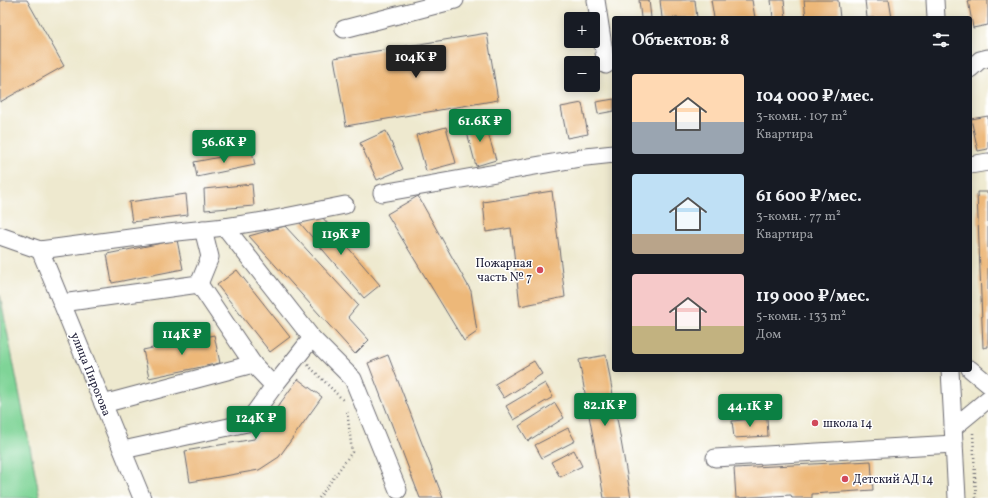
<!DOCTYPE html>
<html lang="ru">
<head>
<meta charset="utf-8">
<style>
	:root { --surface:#171b24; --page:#242831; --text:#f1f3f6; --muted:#9ea1a6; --accent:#0b8043 }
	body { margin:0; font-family:Vollkorn,serif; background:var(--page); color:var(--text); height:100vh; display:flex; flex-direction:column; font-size:15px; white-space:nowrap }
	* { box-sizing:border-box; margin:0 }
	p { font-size:13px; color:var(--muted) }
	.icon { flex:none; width:22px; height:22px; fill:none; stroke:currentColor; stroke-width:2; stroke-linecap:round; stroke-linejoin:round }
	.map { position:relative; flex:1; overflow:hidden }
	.details { position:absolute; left:612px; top:16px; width:360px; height:356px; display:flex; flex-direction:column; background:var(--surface); border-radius:4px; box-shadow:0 2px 10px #0003 }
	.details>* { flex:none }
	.buttons { position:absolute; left:564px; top:12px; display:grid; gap:8px }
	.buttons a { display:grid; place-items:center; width:36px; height:36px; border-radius:4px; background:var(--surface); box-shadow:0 2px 10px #0003; font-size:20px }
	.price { position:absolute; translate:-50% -34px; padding:0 9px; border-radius:4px; background:var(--accent); color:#fff; font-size:13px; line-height:26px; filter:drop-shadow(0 1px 2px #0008) }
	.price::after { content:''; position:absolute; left:50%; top:24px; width:12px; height:9px; margin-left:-6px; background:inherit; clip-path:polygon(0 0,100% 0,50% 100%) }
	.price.active { background:#222; color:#fff }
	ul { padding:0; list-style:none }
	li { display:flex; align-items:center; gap:12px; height:100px; padding:0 20px }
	li span { display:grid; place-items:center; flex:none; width:112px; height:80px; border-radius:4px; color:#555 }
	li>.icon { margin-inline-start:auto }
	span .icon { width:48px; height:48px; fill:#fffc; stroke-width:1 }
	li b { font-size:17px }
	h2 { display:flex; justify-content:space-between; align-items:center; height:48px; padding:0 20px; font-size:17px }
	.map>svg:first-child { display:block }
	.grass { fill:#7fd497; stroke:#507b69 }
	.building { fill:#edb879 }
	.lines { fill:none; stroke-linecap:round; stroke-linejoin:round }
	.minor-casing { stroke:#69686f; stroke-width:19 }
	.path { stroke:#69686f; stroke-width:2.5; stroke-dasharray:1 3; stroke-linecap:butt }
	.minor { stroke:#fff; stroke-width:17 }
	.poi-dot { fill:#d1495b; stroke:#fff; stroke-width:1.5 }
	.labels { text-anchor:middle; stroke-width:3; stroke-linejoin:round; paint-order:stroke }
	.poi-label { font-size:12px; fill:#22223b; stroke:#fff; text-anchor:start }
	.street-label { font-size:12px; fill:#22223b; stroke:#fff }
</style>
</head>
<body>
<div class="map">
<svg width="988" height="498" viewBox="0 0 988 498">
	<rect width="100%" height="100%" fill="#fff"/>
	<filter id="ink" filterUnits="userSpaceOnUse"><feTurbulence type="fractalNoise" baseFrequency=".025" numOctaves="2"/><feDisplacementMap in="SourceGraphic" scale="8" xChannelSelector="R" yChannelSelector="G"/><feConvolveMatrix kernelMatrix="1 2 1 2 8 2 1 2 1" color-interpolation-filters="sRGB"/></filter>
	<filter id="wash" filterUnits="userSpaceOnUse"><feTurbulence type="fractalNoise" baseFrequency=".012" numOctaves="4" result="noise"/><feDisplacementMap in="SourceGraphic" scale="16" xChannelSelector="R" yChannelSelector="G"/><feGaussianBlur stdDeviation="0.9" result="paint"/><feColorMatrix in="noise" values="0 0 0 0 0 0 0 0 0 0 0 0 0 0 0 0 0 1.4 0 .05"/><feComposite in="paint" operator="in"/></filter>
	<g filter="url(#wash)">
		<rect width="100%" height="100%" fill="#eee9cf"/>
		<path class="grass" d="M0,295L40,498H0Z"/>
		<g id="blocks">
			<g class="building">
				<path d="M0,0H27L64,66L0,102Z"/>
				<path d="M639,0H649L651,18H641Z"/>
				<path d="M660,0H695L697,18H662Z"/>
				<path d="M711,0H752L755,18H714Z"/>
				<path d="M771,0H784L786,18H773Z"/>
				<path d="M804,0H838L840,18H806Z"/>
				<path d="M865,0H889L892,18H867Z"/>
				<path d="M968,0H988V25L973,28Z"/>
				<path d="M487,33L498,100L346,126L334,58Z"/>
				<path d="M614,99V111L598,114L596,102Z"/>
				<path d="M582,103L588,134L567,138L561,107Z"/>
				<path d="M988,116V149L978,151L971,119Z"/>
				<path d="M484,120L496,160L476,166L465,125Z"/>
				<path d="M446,127L456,163L426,171L416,135Z"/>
				<path d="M386,131L403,169L377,180L360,143Z"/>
				<path d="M252,151L255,165L197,177L194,162Z"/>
				<path d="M252,184L254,206L205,210L204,189Z"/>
				<path d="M552,191L565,297L520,306L511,228L486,232L483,202Z"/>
				<path d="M977,192H988V347L983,348Z"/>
				<path d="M186,194L188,215L132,222L129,202Z"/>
				<path d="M418,196L471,291L477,332L464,341L387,214Z"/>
				<path d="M322,217L380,285L364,298L300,223Z"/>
				<path d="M285,226L358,305L348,317L369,340L355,354L249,236Z"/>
				<path d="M177,240L183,269L112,283L107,254Z"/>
				<path d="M237,270L290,337L270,352L217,285Z"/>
				<path d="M214,335L220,363L149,378L143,350Z"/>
				<path d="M388,355L443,498H420L368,363Z"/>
				<path d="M606,355L631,498H604L579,360Z"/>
				<path d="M534,361L542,374L504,398L495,384Z"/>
				<path d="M298,379L322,397L279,457L259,470L190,482L185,451L254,439Z"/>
				<path d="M545,383L553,397L514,420L506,406Z"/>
				<path d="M555,403L564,418L528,441L519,426Z"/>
				<path d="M767,418L768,436L734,438L732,421Z"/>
				<path d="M568,428L575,441L542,458L535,445Z"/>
				<path d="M574,450L582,466L560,477L551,462Z"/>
				<path d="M871,461L873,490L812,494V498H792L791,495L736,498L734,468Z"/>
			</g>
		</g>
	</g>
	<g filter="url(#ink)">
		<use href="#blocks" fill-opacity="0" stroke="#69686f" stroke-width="1"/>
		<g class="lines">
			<g class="minor-casing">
				<g id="minor">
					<path d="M596,0L606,65"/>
					<path d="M935,0L936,18"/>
					<path d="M344,29L455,0"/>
					<path d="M970,69L980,60L988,58"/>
					<path d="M970,165L988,162"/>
					<path d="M382,193L586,157L614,154"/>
					<path d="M225,227L312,338L274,386"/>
					<path d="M0,236L40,250L168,233L225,227L270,220L345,205"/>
					<path d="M40,250L142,498"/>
					<path d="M62,303L199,284L210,257L203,229"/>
					<path d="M312,338L353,379L398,490"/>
					<path d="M970,369L988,384"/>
					<path d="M950,370L957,498"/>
					<path d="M103,404L253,364L199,284"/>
					<path d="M953,428L988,399"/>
					<path d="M123,450L247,423L274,386L253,364"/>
					<path d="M715,458L954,444"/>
				</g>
			</g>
			<g class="path">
				<path d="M308,365L344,401"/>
				<path d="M973,433L976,498"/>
				<path d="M319,498L352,452L347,410"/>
			</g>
			<use href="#minor" class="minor"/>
		</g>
	</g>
	<g class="poi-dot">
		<circle cx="540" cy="270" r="4"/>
		<circle cx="815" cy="423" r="4"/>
		<circle cx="845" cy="479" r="4"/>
	</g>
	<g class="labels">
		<g class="poi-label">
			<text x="532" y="267" text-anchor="end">Пожарная<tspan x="532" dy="14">часть № 7</tspan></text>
			<text x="823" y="427">школа 14</text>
			<text x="853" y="483">Детский АД 14</text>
		</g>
		<g class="street-label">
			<text transform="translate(91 374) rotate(68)" y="4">улица Пирогова</text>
		</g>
	</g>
</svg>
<div class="buttons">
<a>+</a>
<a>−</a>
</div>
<b class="price active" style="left:416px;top:79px">104K ₽</b>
<b class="price" style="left:480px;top:143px">61.6K ₽</b>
<b class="price" style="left:224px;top:164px">56.6K ₽</b>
<b class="price" style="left:341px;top:256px">119K ₽</b>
<b class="price" style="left:182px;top:356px">114K ₽</b>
<b class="price" style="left:605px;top:427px">82.1K ₽</b>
<b class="price" style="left:750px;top:428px">44.1K ₽</b>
<b class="price" style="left:256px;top:440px">124K ₽</b>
<section class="details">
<h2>Объектов: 8<svg class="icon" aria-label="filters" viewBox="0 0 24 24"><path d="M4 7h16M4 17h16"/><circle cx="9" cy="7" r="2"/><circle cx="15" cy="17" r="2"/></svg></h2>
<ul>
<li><span style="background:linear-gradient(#ffd9b3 60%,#9aa5b1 0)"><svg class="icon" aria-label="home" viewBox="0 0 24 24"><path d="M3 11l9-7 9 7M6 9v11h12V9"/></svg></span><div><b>104 000 ₽/мес.</b><p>3-комн. · 107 m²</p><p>Квартира</p></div></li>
<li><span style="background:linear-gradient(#bfe0f5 75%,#b9a48a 0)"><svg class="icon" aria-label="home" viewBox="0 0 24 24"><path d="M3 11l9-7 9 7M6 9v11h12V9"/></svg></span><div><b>61 600 ₽/мес.</b><p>3-комн. · 77 m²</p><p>Квартира</p></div></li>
<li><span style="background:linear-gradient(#f6c9c9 65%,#c2b280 0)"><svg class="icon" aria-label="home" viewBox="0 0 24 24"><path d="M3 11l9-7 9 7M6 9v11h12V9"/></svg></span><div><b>119 000 ₽/мес.</b><p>5-комн. · 133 m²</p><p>Дом</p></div></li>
</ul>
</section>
</div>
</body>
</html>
